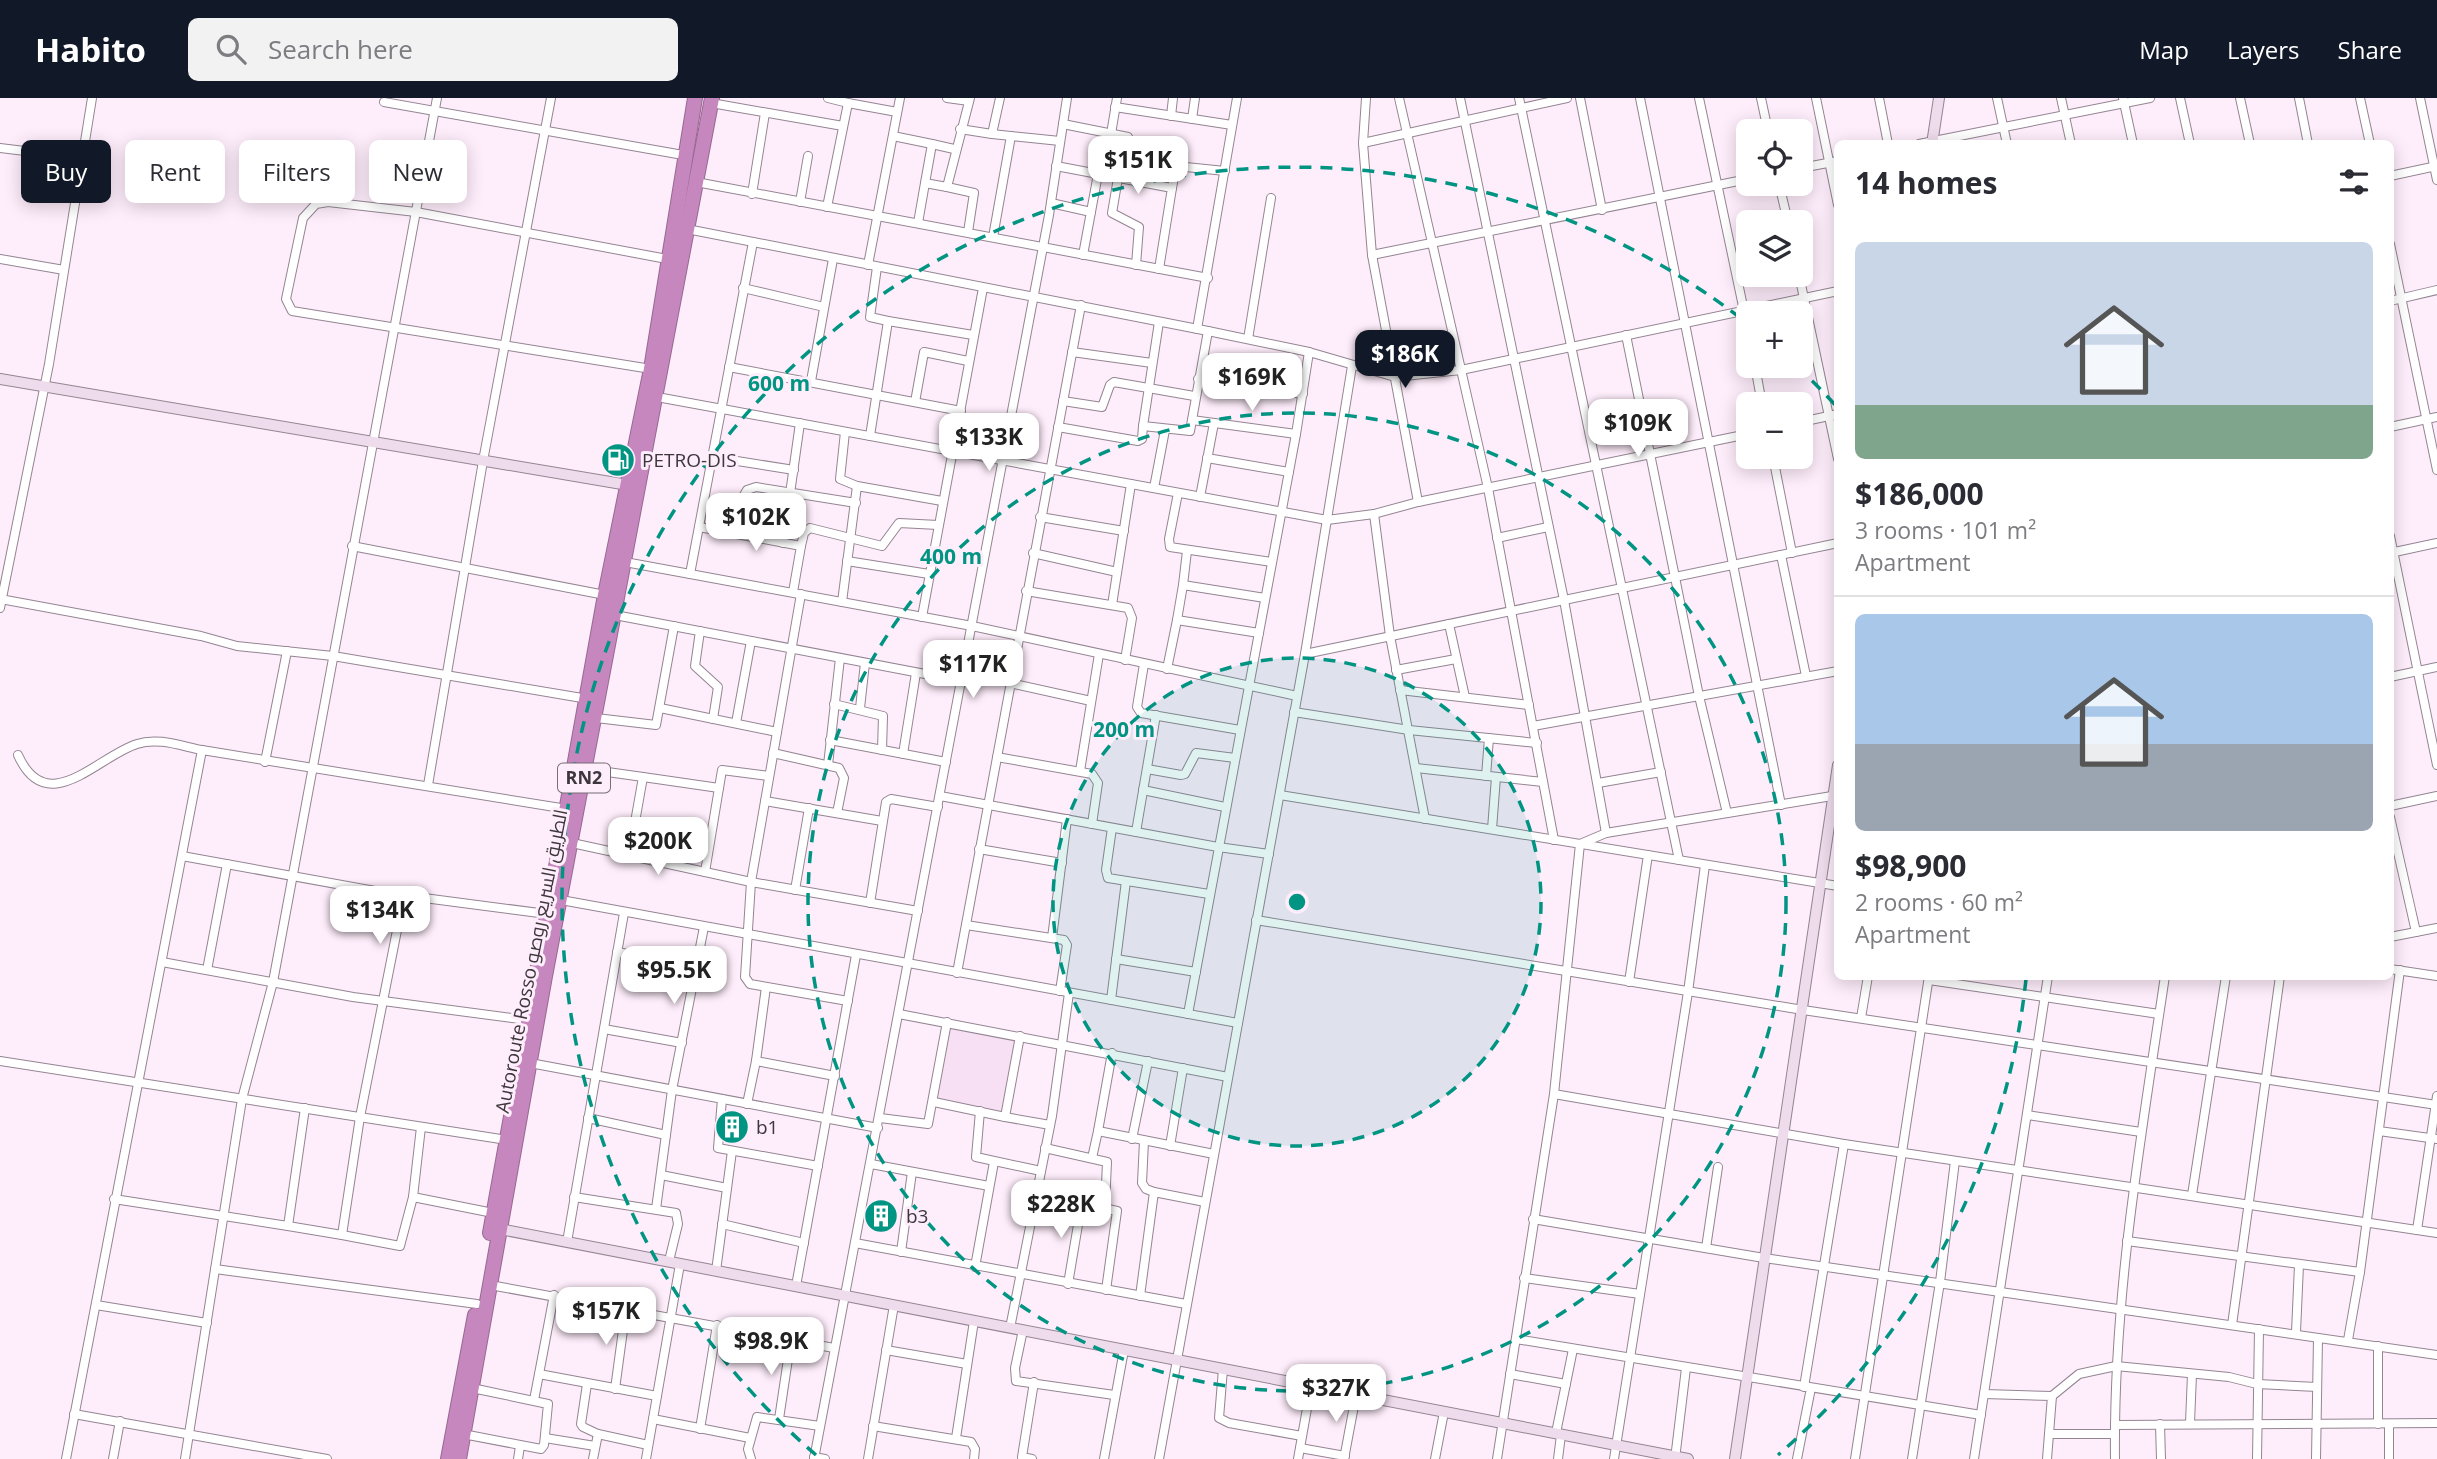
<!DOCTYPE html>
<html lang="en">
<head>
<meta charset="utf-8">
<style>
	:root { --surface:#fff; --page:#f2f2f3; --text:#2b2b33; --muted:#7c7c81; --line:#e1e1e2; --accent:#111827 }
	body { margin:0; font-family:"Open Sans",Cairo,sans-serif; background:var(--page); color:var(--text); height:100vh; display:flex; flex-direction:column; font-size:26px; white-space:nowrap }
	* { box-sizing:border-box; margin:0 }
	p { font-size:23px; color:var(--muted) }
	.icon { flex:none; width:38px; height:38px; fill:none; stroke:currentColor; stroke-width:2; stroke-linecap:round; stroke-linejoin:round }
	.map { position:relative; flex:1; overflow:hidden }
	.sheet { position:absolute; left:1834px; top:42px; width:560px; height:840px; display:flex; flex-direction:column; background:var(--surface); border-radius:10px; box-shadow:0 4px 18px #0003 }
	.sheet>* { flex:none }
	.banner { position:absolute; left:21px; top:42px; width:665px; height:63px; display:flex; gap:14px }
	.buttons { position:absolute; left:1736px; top:21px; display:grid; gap:14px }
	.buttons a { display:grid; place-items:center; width:77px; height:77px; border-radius:10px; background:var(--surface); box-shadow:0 4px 18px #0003; font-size:35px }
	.price { position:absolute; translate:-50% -60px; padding:0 16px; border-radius:14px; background:#fff; color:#222; font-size:23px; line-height:46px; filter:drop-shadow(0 2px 4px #0008) }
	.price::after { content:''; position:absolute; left:50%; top:42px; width:21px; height:16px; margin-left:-10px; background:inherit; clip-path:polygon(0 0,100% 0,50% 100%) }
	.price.on { background:var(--accent); color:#fff }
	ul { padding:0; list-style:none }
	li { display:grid; align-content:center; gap:14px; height:371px; padding:0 21px }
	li+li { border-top:2px solid var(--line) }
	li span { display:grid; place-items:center; height:217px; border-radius:10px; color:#555 }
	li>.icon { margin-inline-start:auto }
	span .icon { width:126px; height:126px; fill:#fffc; stroke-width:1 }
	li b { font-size:30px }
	h2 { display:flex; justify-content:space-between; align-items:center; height:84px; padding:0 21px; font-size:30px }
	.chip { padding:0 24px; border-radius:10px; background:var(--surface); box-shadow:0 4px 18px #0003; font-size:24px; line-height:63px }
	.chip.on { background:var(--accent); color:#fff }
	header { display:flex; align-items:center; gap:42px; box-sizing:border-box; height:98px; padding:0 35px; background:var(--accent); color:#fff }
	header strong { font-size:33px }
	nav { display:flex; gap:38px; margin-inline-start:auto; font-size:24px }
	.search { width:490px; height:63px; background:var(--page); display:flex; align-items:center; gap:18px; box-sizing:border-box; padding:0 24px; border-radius:10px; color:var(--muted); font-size:26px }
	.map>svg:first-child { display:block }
	.built { fill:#f7e0f3 }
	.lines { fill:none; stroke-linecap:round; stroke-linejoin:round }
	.street-casing { stroke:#948592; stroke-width:10 }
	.secondary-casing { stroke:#948592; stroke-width:12 }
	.highway-casing { stroke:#966a90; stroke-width:16 }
	.street { stroke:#fff; stroke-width:8 }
	.secondary { stroke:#eedbec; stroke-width:10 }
	.highway { stroke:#c686be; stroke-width:14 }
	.ring { fill:none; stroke:#009483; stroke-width:3.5; stroke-dasharray:12 9 }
	.labels { text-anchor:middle; stroke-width:6; stroke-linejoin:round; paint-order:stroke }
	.shield { fill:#feedfb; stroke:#776d75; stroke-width:2 }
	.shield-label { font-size:18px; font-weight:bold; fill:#3d363c }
	.poi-label { font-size:19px; fill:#3d363c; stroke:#feedfb; text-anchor:start }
	.street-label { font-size:19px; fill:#3d363c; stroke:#feedfb }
	.centre { fill:#009483; stroke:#feedfb; stroke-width:3.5 }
	.ring-label { font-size:21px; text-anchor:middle; font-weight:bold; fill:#009483; stroke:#feedfb; stroke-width:6; stroke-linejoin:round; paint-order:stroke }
</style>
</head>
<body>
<header>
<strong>Habito</strong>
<div class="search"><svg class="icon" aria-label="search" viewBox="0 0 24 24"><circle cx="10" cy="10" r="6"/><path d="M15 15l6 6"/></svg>Search here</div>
<nav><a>Map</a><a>Layers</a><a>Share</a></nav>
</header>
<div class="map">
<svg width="2437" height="1361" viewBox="0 0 2437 1361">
	<rect width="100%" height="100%" fill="#feedfb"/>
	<path class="built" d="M951,929L1018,943L1003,1015L936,1001Z"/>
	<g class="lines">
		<g class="street-casing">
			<g id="street">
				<path d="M828,0L848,5"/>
				<path d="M947,0L969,3"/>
				<path d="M1000,0L992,36L1060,43"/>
				<path d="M1366,0L1363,45L1372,157L1748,81"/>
				<path d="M1399,0L1488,390L1554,742"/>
				<path d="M1460,0L1564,502L1606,735"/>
				<path d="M1519,0L1679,762"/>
				<path d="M1580,0L1602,112"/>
				<path d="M1640,0L1781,707"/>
				<path d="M1699,0L1748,232"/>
				<path d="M1761,0L1768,33"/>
				<path d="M1816,0L1838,107"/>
				<path d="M1879,0L1888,46"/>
				<path d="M1997,0L2007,46"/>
				<path d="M2061,0L2071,46"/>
				<path d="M2123,0L2133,46"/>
				<path d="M2180,0L2190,46"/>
				<path d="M2240,0L2250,46"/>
				<path d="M2299,0L2308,46"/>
				<path d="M2360,0L2370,46"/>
				<path d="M2420,0L2437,82"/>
				<path d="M384,4L683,57"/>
				<path d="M711,5L843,28"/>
				<path d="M1115,9L1232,27"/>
				<path d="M1171,18L1173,0"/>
				<path d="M1192,21L1195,0"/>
				<path d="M1063,26L1128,39L1132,49L1127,81"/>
				<path d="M960,31L992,36"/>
				<path d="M1111,36L1117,0"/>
				<path d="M893,38L932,46"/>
				<path d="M1363,45L1567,0"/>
				<path d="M1919,46L2150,0"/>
				<path d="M0,50L82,60"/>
				<path d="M1056,68L1172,90L1159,171"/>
				<path d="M1801,70L1838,63"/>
				<path d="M2390,78L2437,68"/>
				<path d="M1118,80L1112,115L1139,129L1136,167"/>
				<path d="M696,84L1208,180"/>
				<path d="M925,85L932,46L954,51"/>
				<path d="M1779,86L1788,124"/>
				<path d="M947,89L974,95L968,134"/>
				<path d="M1172,90L1176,68L1225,73"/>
				<path d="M752,96L765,15"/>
				<path d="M800,104L808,58"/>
				<path d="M1051,105L1091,114"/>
				<path d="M827,109L848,5L897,14"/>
				<path d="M918,125L925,85L947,89L970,0"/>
				<path d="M687,131L1208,233L1309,254L1395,279L1461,272L1838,193"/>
				<path d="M993,139L1011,38"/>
				<path d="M2390,146L2437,372"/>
				<path d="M1083,157L1098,76"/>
				<path d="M1372,157L1418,404"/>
				<path d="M0,161L64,172"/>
				<path d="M868,167L900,0"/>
				<path d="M1799,177L1838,361"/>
				<path d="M743,190L824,209"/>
				<path d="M2390,203L2437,192"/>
				<path d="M888,223L973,237"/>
				<path d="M1197,231L1237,0"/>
				<path d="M1626,237L1699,598L1727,715"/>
				<path d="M1248,241L1271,100"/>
				<path d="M1072,254L1152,265"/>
				<path d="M1755,268L1762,306"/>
				<path d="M729,269L961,313"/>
				<path d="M651,271L292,213L286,201L303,120L316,106L328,104L416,114L667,161"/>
				<path d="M1198,281L1303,296"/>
				<path d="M811,283L833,161"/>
				<path d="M657,299L1327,422L1374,416L1418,404L1748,336"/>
				<path d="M1063,303L1102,309L1110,287L1114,284L1194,298"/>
				<path d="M915,304L924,254L968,263"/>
				<path d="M1192,322L1296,336L1309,254"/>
				<path d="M1801,324L1838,316"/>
				<path d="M1143,328L1159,224"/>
				<path d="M1058,329L1138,343L1142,341L1143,328L1190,333L1208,233"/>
				<path d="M2390,329L2437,319"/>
				<path d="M845,334L840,381L857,388"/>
				<path d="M870,338L888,223L870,219L877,169"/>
				<path d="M712,359L794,372"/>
				<path d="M1773,359L1792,455"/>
				<path d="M1207,360L1289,374"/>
				<path d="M1154,390L1165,332"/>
				<path d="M1178,395L1169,441L1170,449L1272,464"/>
				<path d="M1200,399L1214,325"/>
				<path d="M703,408L736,411L747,392L756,389L856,405"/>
				<path d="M1374,416L1390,538L1425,721"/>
				<path d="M1040,419L1124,433"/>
				<path d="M699,429L801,448L793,494"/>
				<path d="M2390,438L2437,667"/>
				<path d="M1497,440L1548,429"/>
				<path d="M783,445L800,325"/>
				<path d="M352,448L605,497"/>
				<path d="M801,448L804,435L810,430L882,448L899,425L938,427"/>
				<path d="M1033,455L1117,474"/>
				<path d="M2390,455L2437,445"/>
				<path d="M1781,457L1806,578"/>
				<path d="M847,463L929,476"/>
				<path d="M625,464L972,528L1297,598"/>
				<path d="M690,476L753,144"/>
				<path d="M1183,487L1187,453"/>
				<path d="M1026,493L1128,510L1132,520L1125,562"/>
				<path d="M801,496L751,784L745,879L750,886L848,903"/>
				<path d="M0,501L201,538L237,548L333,558L588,601"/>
				<path d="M842,504L857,388L942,403"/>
				<path d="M1112,507L1131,386"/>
				<path d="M0,510L49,266L92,0"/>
				<path d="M615,517L962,583"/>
				<path d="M922,519L983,190"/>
				<path d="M1177,522L1183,487L1265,500"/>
				<path d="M1449,526L1465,599"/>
				<path d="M700,533L695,568L718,589L713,621"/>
				<path d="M1305,556L1838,445"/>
				<path d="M1144,566L1137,609L1141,615L1240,632"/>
				<path d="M1167,571L1177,522L1259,535"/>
				<path d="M1396,572L1456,561"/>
				<path d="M2390,579L2437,569"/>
				<path d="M1010,585L1091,603"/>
				<path d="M1400,592L1529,607"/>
				<path d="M834,606L883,618L882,652"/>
				<path d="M660,610L777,634"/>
				<path d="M860,610L865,565"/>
				<path d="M1294,614L1409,632L1537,645"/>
				<path d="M596,620L656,627L674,528"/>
				<path d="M736,625L751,543"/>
				<path d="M1533,628L1838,573"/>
				<path d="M830,642L946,664"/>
				<path d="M773,655L839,670L844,680L837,715"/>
				<path d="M903,656L916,575"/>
				<path d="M18,657C47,722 98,658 137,646C158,639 181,648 202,652"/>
				<path d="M997,659L1092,676L1098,685L1092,726"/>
				<path d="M265,664L287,553"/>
				<path d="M828,667L840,560"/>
				<path d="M1416,670L1543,684"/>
				<path d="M586,671L643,679L629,758"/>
				<path d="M1147,671L1181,677L1185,676L1196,655L1235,660"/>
				<path d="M1080,673L1099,556"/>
				<path d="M1486,678L1489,640"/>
				<path d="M643,679L719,690"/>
				<path d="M1598,685L1661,674"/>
				<path d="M428,687L483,363L551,0"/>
				<path d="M1143,692L1225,709"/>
				<path d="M1280,697L1838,788"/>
				<path d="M940,698L1218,749L1269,756"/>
				<path d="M765,703L882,723"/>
				<path d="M2390,708L2437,698"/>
				<path d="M2390,719L2416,834"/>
				<path d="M1112,730L1106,772L1108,780L1209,796"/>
				<path d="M1492,731L1496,679"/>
				<path d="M1136,734L1156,617"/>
				<path d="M572,745L751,784L918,813"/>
				<path d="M979,751L1062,765"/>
				<path d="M182,758L386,795L547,816"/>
				<path d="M705,774L722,672L769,678"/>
				<path d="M795,792L809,710"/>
				<path d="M561,802L1238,925"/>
				<path d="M870,805L886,704L891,701L938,709"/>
				<path d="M1256,822L1803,912L2437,1007"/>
				<path d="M966,827L1064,842L1067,847L1060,893"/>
				<path d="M2390,839L2437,830"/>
				<path d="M1052,840L1067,721"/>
				<path d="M617,854L697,869"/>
				<path d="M1116,861L1196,874"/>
				<path d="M162,864L353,899L527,922"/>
				<path d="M2390,871L2437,878"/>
				<path d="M207,872L227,766"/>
				<path d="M957,875L1081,207"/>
				<path d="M1929,882L2159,916"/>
				<path d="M1629,884L1648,757"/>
				<path d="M1111,902L1126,783"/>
				<path d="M899,916L1228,979"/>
				<path d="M1188,916L1296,336"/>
				<path d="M1861,920L1868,878"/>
				<path d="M604,931L682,945"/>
				<path d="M1020,938L1005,1019L1050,1027"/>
				<path d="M1112,955L1098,1033L1214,1056"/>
				<path d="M0,963L507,1042"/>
				<path d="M756,963L766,889"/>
				<path d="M530,965L878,1030"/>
				<path d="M1554,996L1844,1046L2437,1135"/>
				<path d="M722,1001L718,1050L818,1068"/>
				<path d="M934,1004L1005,1019"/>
				<path d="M747,1006L756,963L835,978"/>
				<path d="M980,1013L976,1059L1041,1073"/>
				<path d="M2027,1017L2141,1034"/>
				<path d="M588,1020L666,1037"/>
				<path d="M880,1020L928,1026L947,924"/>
				<path d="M2379,1033L2437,1041"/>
				<path d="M1132,1041L1148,963"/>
				<path d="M1144,1043L1142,1085L1146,1091L1154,1094"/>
				<path d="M1170,1048L1183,970"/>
				<path d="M1045,1050L1107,1064L1105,1108"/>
				<path d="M1092,1060L1098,1033"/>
				<path d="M871,1066L989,1088"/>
				<path d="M661,1077L727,1090"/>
				<path d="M1037,1095L1117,1113L1106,1192"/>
				<path d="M2192,1097L2226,878"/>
				<path d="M413,1099L493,1115"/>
				<path d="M574,1099L676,1115L678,1126L669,1163"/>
				<path d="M114,1101L288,1128L305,1010"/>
				<path d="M656,1111L672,992L704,829"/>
				<path d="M1533,1121L1764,1160L2437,1257"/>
				<path d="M722,1126L804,1145"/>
				<path d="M288,1128L342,1137L360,1019L404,797"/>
				<path d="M2417,1132L2437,998"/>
				<path d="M342,1137L400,1148L413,1099L421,1029"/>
				<path d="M2127,1143L2360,1174"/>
				<path d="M567,1144L624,815"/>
				<path d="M855,1145L1186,1206"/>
				<path d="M1706,1150L1718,1069"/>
				<path d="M901,1154L912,1074"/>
				<path d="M975,1169L994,1064"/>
				<path d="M215,1171L477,1206"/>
				<path d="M716,1173L732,1053"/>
				<path d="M1524,1180L1640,1196"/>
				<path d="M1068,1186L1082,1103"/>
				<path d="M490,1187L834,1250"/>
				<path d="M796,1188L856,857"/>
				<path d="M554,1197L539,1276L657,1298"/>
				<path d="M1140,1198L1154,1094L1205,1104"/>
				<path d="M96,1207L207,1225"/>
				<path d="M2232,1227L2280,878"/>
				<path d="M1010,1230L1052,1018L1069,895"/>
				<path d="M1023,1232L1015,1270L1016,1283L1114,1297"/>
				<path d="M2296,1234L2299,1167"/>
				<path d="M1516,1241L1981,1317"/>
				<path d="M2348,1242L2360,1174L2400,872"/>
				<path d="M2378,1248V1326"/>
				<path d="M886,1252L967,1266"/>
				<path d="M1223,1271L1219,1320L1229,1325L1302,1338"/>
				<path d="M1510,1276L1566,1286"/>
				<path d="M587,1286L581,1326L583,1329L598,1336"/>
				<path d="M1804,1289L1844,1046"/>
				<path d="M615,1291L626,1210"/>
				<path d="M1984,1296L2052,1298L2047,1361"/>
				<path d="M2052,1298L2079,1276L2116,1268L2229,1279L2257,1286L2317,1289"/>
				<path d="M534,1302L539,1276"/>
				<path d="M74,1316L327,1361"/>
				<path d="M653,1321L750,1340"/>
				<path d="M779,1321L791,1241"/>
				<path d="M2190,1325L2192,1276"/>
				<path d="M2160,1326L2161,1361"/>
				<path d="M2389,1326V1361"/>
				<path d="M2115,1327L2437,1325"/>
				<path d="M873,1328L971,1344L975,1351L974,1361"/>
				<path d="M700,1331L717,1227"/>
				<path d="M1556,1335L1573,1251"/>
				<path d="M463,1336L541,1351L544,1347L548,1306L472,1290"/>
				<path d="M2049,1336H2115"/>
				<path d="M545,1340L595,1348"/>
				<path d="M956,1340L974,1223"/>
				<path d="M1300,1350L1345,1358"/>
				<path d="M814,1359L825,1361"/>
				<path d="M66,1361L202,652L567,711"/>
				<path d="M113,1361L120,1323"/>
				<path d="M185,1361L242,1001L273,884L437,0"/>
				<path d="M518,1361L520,1348"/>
				<path d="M593,1361L598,1336L648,1347"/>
				<path d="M646,1361L680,1166"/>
				<path d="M751,1361L748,1351L757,1319L820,1328"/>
				<path d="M814,1361L1049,117L1067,0"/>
				<path d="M868,1361L894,1207"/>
				<path d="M1032,1361L1022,1359L1034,1284"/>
				<path d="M1104,1361L1124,1252"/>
				<path d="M1159,1361L1305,556L1352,268"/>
				<path d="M1298,1361L1311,1288"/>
				<path d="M1344,1361L1356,1297"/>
				<path d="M1435,1361L1444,1314"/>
				<path d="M1497,1361L1554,996L1580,746L1606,735L1838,697"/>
				<path d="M1558,1361L1561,1337"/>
				<path d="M1614,1361L1688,894L1705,767"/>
				<path d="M1675,1361L1686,1270"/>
				<path d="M1797,1361L1811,1290"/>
				<path d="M1855,1361L1929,878"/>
				<path d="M1912,1361L1940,1184L1955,1063"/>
				<path d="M1974,1361L2048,878"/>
				<path d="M2115,1361C2113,1199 2141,1039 2165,878"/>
				<path d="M2257,1361L2259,1231"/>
				<path d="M2316,1361L2318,1240"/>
			</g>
		</g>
		<g class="secondary-casing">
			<g id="secondary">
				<path d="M1932,46L1939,0"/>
				<path d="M0,281L628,387"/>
				<path d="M495,1130L1688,1361"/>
				<path d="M1735,1361L1838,667"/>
			</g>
		</g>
		<g class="highway-casing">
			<g id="highway">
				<path d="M490,1135L605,497L651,271L695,0"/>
				<path d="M448,1361L475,1217"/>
				<path d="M459,1361L545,878L712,0"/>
			</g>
		</g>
		<use href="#street" class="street"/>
		<use href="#secondary" class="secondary"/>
		<use href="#highway" class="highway"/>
	</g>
	<circle cx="1297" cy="804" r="244" fill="#009483" fill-opacity=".12"/>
	<g class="ring">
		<circle cx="1297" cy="804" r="244"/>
		<circle cx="1297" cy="804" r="489"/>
		<path d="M2026 881A733 733 0 0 1 1778 1357M816 1357A733 733 0 0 1 1743 222M1797 268A733 733 0 0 1 1837 309"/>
	</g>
	<defs>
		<g id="fuel-disc" transform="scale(1.75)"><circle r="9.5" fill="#009483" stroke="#feedfb"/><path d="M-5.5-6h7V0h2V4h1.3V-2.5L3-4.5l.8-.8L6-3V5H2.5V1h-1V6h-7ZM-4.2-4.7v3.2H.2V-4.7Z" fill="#fff"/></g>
		<g id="building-disc" transform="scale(1.75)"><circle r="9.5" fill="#009483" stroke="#feedfb"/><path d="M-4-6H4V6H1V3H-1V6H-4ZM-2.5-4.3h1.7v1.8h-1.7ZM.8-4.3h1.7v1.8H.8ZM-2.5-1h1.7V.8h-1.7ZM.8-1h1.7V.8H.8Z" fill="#fff"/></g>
	</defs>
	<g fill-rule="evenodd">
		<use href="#fuel-disc" x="618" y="362"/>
		<use href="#building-disc" x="732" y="1029"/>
		<use href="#building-disc" x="881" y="1118"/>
	</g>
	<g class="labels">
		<rect class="shield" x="558" y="665.5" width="52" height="29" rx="5"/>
		<g class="shield-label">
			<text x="584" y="686">RN2</text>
		</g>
		<g class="poi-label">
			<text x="642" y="369">PETRO-DIS</text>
			<text x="756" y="1036">b1</text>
			<text x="906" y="1125">b3</text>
		</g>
		<g class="street-label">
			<text transform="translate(531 863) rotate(-79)" y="7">Autoroute Rosso الطريق السريع روصو</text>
		</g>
	</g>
	<circle cx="1297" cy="804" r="10" class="centre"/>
	<g class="ring-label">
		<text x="779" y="293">600 m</text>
		<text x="951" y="466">400 m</text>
		<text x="1124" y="639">200 m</text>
	</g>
</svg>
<div class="buttons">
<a><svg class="icon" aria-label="locate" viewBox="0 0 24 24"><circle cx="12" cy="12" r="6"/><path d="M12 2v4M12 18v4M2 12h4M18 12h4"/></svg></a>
<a><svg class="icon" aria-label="layers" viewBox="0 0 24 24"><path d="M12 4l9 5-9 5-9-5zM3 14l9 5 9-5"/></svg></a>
<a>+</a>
<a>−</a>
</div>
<b class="price" style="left:1138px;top:98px">$151K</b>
<b class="price on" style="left:1405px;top:292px">$186K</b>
<b class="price" style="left:1252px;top:315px">$169K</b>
<b class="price" style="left:1638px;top:361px">$109K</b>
<b class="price" style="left:989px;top:375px">$133K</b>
<b class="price" style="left:756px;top:455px">$102K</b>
<b class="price" style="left:973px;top:602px">$117K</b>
<b class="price" style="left:658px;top:779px">$200K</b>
<b class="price" style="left:380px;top:848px">$134K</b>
<b class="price" style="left:674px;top:908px">$95.5K</b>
<b class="price" style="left:1061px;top:1142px">$228K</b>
<b class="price" style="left:606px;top:1249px">$157K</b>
<b class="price" style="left:771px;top:1279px">$98.9K</b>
<b class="price" style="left:1336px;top:1326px">$327K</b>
<div class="banner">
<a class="chip on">Buy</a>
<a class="chip">Rent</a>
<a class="chip">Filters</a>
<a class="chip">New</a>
</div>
<section class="sheet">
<h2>14 homes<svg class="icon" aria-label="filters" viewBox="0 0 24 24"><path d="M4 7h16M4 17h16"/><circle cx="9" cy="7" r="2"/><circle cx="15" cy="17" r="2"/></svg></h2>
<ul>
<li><span style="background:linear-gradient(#c9d6e8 75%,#7fa58c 0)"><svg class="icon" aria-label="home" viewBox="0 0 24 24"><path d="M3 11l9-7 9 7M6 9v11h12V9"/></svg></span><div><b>$186,000</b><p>3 rooms · 101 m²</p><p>Apartment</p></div></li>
<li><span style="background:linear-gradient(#a9c7e8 60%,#9aa5b1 0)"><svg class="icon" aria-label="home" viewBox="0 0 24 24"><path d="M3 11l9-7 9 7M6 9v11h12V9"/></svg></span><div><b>$98,900</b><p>2 rooms · 60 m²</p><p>Apartment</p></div></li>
</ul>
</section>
</div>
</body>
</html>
